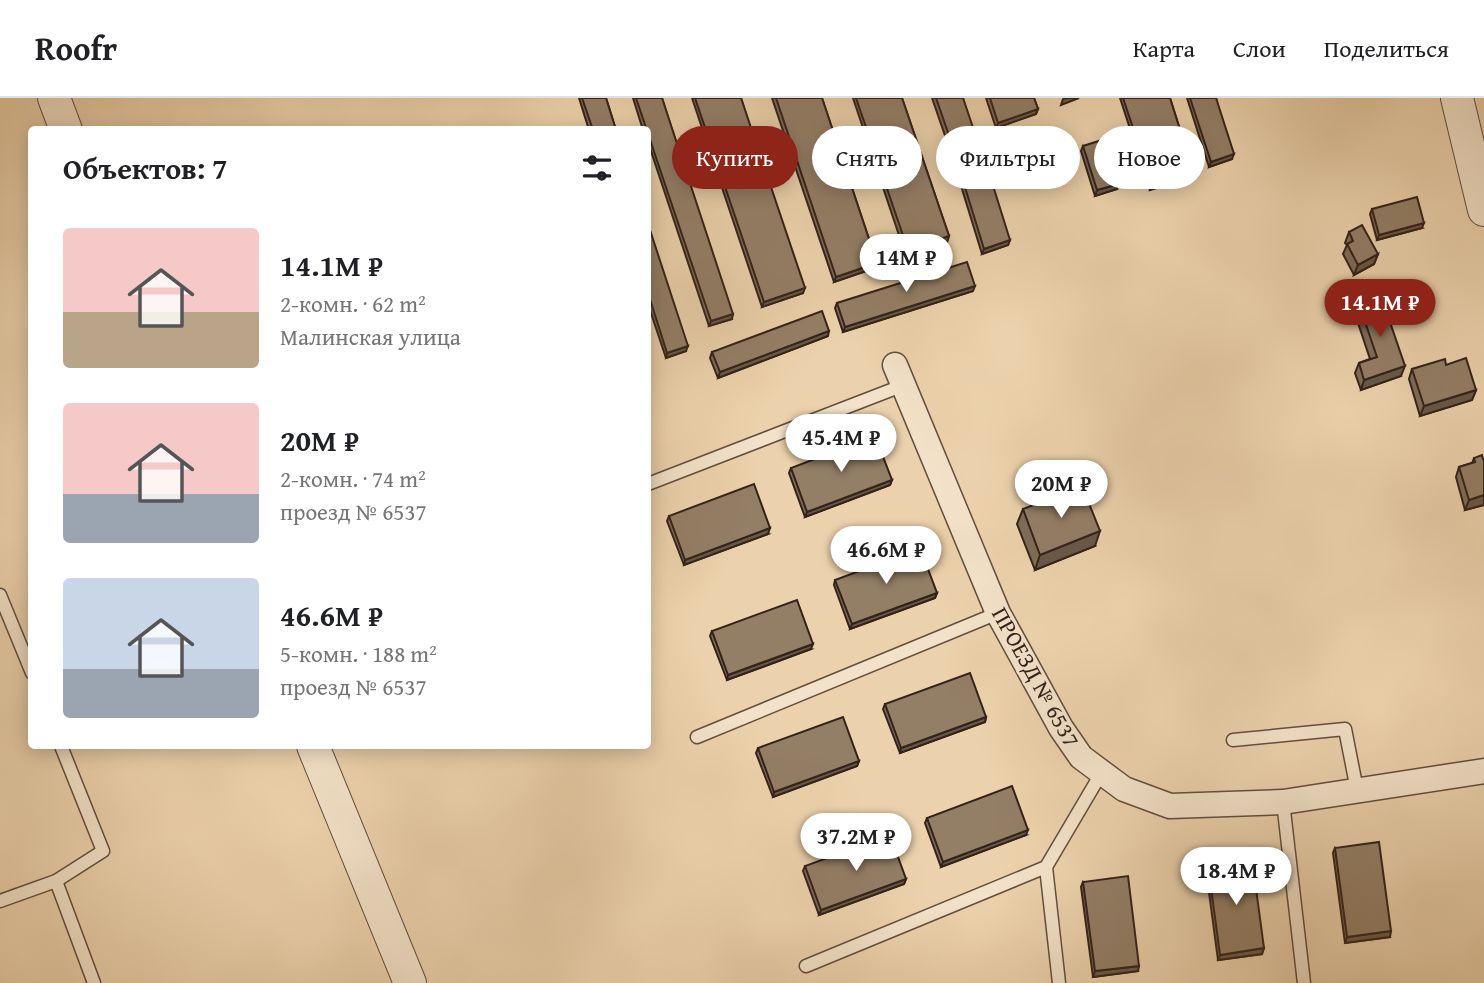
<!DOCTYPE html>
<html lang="ru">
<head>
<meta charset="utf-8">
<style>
	:root { --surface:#fff; --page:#f6f6f6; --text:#202124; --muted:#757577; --line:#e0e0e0; --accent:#8f2418 }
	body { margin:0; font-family:"Gentium Book Plus",serif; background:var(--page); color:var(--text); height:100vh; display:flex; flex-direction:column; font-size:26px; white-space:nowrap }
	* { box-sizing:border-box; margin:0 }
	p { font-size:23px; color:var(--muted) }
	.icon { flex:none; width:38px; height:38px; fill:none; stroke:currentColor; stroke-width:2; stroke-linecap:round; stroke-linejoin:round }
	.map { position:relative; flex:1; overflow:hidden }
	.drawer { position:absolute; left:28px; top:28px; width:623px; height:623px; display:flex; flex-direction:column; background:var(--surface); border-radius:7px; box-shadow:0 4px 18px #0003 }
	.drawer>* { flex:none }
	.top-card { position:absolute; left:672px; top:28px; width:665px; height:63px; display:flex; gap:14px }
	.price { position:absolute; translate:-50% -60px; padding:0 16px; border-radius:24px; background:#fff; color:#222; font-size:23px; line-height:46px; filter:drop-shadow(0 2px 4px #0008) }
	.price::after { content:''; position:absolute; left:50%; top:42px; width:21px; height:16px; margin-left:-10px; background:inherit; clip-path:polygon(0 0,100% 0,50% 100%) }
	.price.selected { background:var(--accent); color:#fff }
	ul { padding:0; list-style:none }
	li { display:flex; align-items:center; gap:21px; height:175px; padding:0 35px }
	li span { display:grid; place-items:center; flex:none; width:196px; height:140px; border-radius:7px; color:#555 }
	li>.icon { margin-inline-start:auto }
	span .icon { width:84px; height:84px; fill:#fffc; stroke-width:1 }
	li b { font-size:30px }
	h2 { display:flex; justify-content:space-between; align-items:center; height:84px; padding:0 35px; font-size:30px }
	.pill { padding:0 24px; border-radius:32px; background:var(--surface); box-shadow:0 4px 18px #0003; font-size:24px; line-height:63px }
	.pill.selected { background:var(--accent); color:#fff }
	header { display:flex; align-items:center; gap:42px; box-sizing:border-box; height:98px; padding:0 35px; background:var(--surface); border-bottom:2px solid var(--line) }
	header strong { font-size:33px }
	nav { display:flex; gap:38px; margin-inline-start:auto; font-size:24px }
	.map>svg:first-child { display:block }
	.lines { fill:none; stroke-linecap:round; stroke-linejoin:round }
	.service-casing { stroke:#614e3e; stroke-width:15 }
	.minor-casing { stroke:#614e3e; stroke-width:27 }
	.tertiary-casing { stroke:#614e3e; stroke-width:34 }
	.service { stroke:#f3e2c9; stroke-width:12 }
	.minor { stroke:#f3e2c9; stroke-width:24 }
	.tertiary { stroke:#f3e2c9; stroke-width:32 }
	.wall { fill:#7e6c58; stroke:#33221a; stroke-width:2 }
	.shaded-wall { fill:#675847; stroke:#33221a; stroke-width:2 }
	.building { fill:#937e66; stroke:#33221a; stroke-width:2 }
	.labels { text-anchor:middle; stroke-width:5; stroke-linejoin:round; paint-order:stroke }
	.street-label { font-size:23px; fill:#33221a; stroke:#f3e2c9 }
</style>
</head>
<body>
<header>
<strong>Roofr</strong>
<nav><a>Карта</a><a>Слои</a><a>Поделиться</a></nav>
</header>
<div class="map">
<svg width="1484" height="885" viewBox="0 0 1484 885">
	<rect width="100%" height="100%" fill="#ecd2ac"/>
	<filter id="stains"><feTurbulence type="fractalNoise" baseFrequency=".00286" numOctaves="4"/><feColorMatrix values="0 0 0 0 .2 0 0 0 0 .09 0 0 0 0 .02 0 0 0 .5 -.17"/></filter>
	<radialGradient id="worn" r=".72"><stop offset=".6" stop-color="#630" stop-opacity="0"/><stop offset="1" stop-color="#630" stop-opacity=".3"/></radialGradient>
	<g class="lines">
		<g class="service-casing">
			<g id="service">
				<path d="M648,386L904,287"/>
				<path d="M0,497L32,575"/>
				<path d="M697,639L998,515"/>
				<path d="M1233,642L1345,631L1357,692"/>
				<path d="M1283,704L1304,885"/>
				<path d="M1046,769L1059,885"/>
				<path d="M56,783L94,885"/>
				<path d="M0,803L56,783L103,753L61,648"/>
				<path d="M806,868L1046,769L1102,674"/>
			</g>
		</g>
		<g class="minor-casing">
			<path id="minor" d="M895,267L998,515L1061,630L1081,659L1124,691L1170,708L1283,704L1484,673"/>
		</g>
		<g class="tertiary-casing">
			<g id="tertiary">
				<path d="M54,0L66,32"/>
				<path d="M1457,0L1484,112"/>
				<path d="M313,648L410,885"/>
			</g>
		</g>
		<use href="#service" class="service"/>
		<use href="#minor" class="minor"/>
		<use href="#tertiary" class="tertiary"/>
	</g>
	<g class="wall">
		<path d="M579,0H606L616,32H589Z"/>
		<path d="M633,0H662L732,221L709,228L648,44V32H643Z"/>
		<path d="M692,0H741L803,195L762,209Z"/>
		<path d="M772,0H822L877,165L875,170L834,184Z"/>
		<path d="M853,0H902L949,138L947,144L906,158Z"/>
		<path d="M932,0H963L983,70L959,78Z"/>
		<path d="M986,0H1034L1038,11L1036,16L996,30Z"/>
		<path d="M1120,0H1170L1193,73L1191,79L1150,92Z"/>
		<path d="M1187,0H1216L1232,61L1209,69Z"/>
		<path d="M1083,48L1117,91L1095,98L1081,53Z"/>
		<path d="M964,86L1010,142L1008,147L982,156L962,91Z"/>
		<path d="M1372,111L1422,130L1377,142L1370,116Z"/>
		<path d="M648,126L686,253L666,260L648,206Z"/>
		<path d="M1349,134L1378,156L1374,166L1354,177L1343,156L1347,147L1345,145Z"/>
		<path d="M973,193L843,234L835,210L837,205Z"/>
		<path d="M1358,203L1401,278L1361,292L1355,275L1359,265L1370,261L1354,213Z"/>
		<path d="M828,238L718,280L710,260L712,254Z"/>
		<path d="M1446,267L1476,292L1472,302L1420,318L1409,281L1412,271Z"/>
		<path d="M1474,360L1484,361V407L1465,412L1456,379L1459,369L1472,365Z"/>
		<path d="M791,370L892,382L890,387L805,419L789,375Z"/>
		<path d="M1023,411L1095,448L1035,472L1017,426Z"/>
		<path d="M669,418L768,436L684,467L667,423Z"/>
		<path d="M835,482L937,495L935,500L850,531L834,487Z"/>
		<path d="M712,533L811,551L727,582L710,538Z"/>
		<path d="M885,606L986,619L985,624L900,655L883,611Z"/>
		<path d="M758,650L859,663L857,668L773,699L756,655Z"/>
		<path d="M927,720L1026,737L941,769L925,725Z"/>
		<path d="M1335,750L1390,839L1345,845L1333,755Z"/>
		<path d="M1208,767L1264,850L1262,856L1218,862L1206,772Z"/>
		<path d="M805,768L906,781L904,786L819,817L803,773Z"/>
		<path d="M1083,784L1138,873L1093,879L1081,789Z"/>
	</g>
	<g class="shaded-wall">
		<path d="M1067,0H1079L1061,7L1063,1Z"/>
		<path d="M1038,11L1036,16L996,30L998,25Z"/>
		<path d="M1234,56L1232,61L1209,69L1211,64Z"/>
		<path d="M985,65L983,70L959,78L961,72Z"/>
		<path d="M1193,73L1191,79L1150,92L1152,87Z"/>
		<path d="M1119,86L1117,91L1095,98L1097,92Z"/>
		<path d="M1424,125L1422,130L1377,142L1379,137Z"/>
		<path d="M949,138L947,144L906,158L908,152Z"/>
		<path d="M1010,142L1008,147L982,156L984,151Z"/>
		<path d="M1378,156L1374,166L1354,177L1358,167Z"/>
		<path d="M877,165L875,170L834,184L836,179Z"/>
		<path d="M975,188L973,193L843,234L845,229Z"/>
		<path d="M805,190L803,195L762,209L764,204Z"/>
		<path d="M733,216L732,221L709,228L711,223Z"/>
		<path d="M829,233L828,238L718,280L720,274Z"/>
		<path d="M688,248L686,253L666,260L667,255Z"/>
		<path d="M1405,268L1401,278L1361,292L1364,282Z"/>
		<path d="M1476,292L1472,302L1420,318L1424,308Z"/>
		<path d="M892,382L890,387L805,419L807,414Z"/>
		<path d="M1484,397V407L1465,412L1469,402Z"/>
		<path d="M770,430L768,436L684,467L685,462Z"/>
		<path d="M1100,433L1095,448L1035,472L1040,457Z"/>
		<path d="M937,495L935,500L850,531L852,526Z"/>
		<path d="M813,546L811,551L727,582L728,577Z"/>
		<path d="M986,619L985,624L900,655L901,650Z"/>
		<path d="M859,663L857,668L773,699L774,694Z"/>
		<path d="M1028,732L1026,737L941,769L943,764Z"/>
		<path d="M906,781L904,786L819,817L821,812Z"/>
		<path d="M1391,833L1390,839L1345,845L1347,839Z"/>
		<path d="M1264,850L1262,856L1218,862L1220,857Z"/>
		<path d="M1139,868L1138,873L1093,879L1095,873Z"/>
	</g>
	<g class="building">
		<path d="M582,0H606L616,32H593Z"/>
		<path d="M636,0H662L733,216L711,223Z"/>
		<path d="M695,0H741L805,190L764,204Z"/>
		<path d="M776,0H822L877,165L836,179Z"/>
		<path d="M856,0H902L949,138L908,152Z"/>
		<path d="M936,0H963L985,65L961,72Z"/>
		<path d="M990,0H1034L1038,11L998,25Z"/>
		<path d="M1123,0H1170L1193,73L1152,87Z"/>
		<path d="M1190,0H1216L1234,56L1211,64Z"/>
		<path d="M1105,41L1119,86L1097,92L1083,48Z"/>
		<path d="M990,78L1010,142L984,151L964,86Z"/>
		<path d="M1417,99L1424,125L1379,137L1372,111Z"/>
		<path d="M648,126L688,248L667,255L648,195Z"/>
		<path d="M1362,127L1378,156L1358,167L1347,146L1353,143L1349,134Z"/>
		<path d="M967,164L975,188L845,229L837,205Z"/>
		<path d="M1380,195L1405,268L1364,282L1359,265L1377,259L1358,203Z"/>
		<path d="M822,213L829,233L720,274L712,254Z"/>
		<path d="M1466,260L1476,292L1424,308L1412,271L1445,261L1446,267Z"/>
		<path d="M875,338L892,382L807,414L791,370Z"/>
		<path d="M1482,357L1483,361H1484V397L1469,402L1459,369L1475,364L1474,360Z"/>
		<path d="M754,386L770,430L685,462L669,418Z"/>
		<path d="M1082,388L1100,433L1040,457L1023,411Z"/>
		<path d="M920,450L937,495L852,526L835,482Z"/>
		<path d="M797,502L813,546L728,577L712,533Z"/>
		<path d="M970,575L986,619L901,650L885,606Z"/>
		<path d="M843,619L859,663L774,694L758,650Z"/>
		<path d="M1012,688L1028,732L943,764L927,720Z"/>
		<path d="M890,737L906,781L821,812L805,768Z"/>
		<path d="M1379,744L1391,833L1347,839L1335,750Z"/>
		<path d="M1252,761L1264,850L1220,857L1208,767Z"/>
		<path d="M1128,778L1139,868L1095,873L1083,784Z"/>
	</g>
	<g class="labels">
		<g class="street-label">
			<text transform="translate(1036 579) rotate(61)" y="8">ПРОЕЗД № 6537</text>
		</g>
	</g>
	<rect width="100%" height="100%" filter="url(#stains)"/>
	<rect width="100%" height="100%" fill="url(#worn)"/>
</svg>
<b class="price" style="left:906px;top:196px">14M ₽</b>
<b class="price selected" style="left:1380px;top:241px">14.1M ₽</b>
<b class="price" style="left:841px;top:376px">45.4M ₽</b>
<b class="price" style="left:1061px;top:422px">20M ₽</b>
<b class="price" style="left:886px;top:488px">46.6M ₽</b>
<b class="price" style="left:856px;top:775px">37.2M ₽</b>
<b class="price" style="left:1236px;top:809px">18.4M ₽</b>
<div class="top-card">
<a class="pill selected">Купить</a>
<a class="pill">Снять</a>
<a class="pill">Фильтры</a>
<a class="pill">Новое</a>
</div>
<section class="drawer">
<h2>Объектов: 7<svg class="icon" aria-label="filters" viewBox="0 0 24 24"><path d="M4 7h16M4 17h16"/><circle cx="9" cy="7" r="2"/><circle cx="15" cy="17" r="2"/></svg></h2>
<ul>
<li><span style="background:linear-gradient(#f6c9c9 60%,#b9a48a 0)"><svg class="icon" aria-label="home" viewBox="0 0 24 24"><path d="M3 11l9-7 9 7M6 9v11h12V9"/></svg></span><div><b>14.1M ₽</b><p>2-комн. · 62 m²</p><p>Малинская улица</p></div></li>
<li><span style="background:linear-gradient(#f6c9c9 65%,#9aa5b1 0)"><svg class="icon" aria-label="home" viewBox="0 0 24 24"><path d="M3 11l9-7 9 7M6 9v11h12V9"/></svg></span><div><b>20M ₽</b><p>2-комн. · 74 m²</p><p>проезд № 6537</p></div></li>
<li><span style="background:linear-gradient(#c9d6e8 65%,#9aa5b1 0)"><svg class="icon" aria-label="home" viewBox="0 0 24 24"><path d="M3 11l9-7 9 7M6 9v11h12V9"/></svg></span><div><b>46.6M ₽</b><p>5-комн. · 188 m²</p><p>проезд № 6537</p></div></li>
</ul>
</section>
</div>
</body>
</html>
